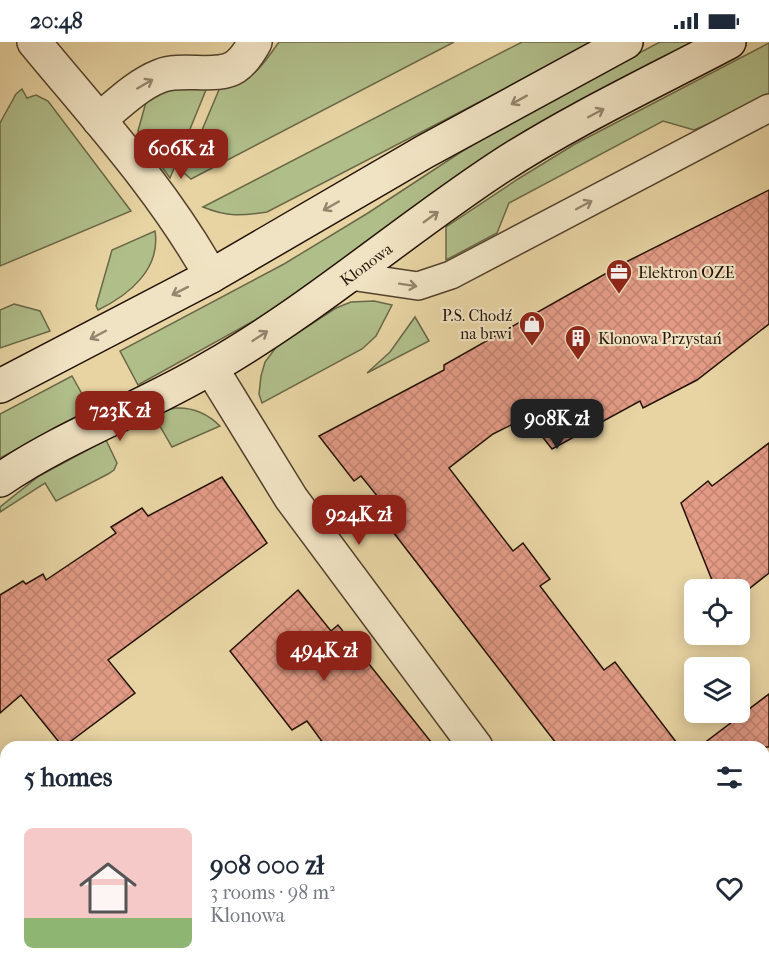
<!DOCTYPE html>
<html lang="en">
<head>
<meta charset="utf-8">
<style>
	:root { --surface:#fff; --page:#f2f2f3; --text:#1f2937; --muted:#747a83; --line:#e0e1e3; --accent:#8f2418 }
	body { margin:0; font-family:"IM FELL French Canon",serif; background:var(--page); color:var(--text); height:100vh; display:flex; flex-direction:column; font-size:22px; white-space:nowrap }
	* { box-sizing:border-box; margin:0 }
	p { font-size:20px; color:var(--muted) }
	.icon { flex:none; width:33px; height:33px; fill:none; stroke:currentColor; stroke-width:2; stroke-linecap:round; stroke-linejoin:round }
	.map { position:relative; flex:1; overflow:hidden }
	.details { position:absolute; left:0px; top:699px; width:770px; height:234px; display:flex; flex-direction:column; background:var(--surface); border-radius:18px 18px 0 0; box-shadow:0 3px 15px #0003 }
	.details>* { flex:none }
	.buttons { position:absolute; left:684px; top:537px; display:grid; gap:12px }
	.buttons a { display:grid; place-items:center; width:66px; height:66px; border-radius:9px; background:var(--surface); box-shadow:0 3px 15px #0003; font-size:30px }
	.price { position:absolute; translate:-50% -51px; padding:0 14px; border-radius:12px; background:var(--accent); color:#fff; font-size:20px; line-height:39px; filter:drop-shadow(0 2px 3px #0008) }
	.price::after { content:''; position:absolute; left:50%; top:36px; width:18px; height:14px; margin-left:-9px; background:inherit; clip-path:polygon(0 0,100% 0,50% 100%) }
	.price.on { background:#222; color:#fff }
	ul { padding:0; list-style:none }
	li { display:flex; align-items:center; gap:18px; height:150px; padding:0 24px }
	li+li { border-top:2px solid var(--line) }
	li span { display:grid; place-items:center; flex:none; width:168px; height:120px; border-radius:9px; color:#555 }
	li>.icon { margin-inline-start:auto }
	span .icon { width:72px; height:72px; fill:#fffc; stroke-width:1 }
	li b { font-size:26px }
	h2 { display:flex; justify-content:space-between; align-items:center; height:72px; padding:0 24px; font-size:26px }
	.status { display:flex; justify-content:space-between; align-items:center; height:42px; padding:0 30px; background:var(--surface); direction:ltr }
	.status svg { height:16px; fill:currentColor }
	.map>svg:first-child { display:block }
	.grass { fill:#b0be8a; stroke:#6a6848; stroke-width:1.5 }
	.building { fill:url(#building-cross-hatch); stroke:#231206; stroke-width:1.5 }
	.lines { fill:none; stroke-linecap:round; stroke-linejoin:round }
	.lane-casing { stroke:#54422d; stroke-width:30 }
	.street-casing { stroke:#54422d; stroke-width:36 }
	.secondary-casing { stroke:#231206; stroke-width:36 }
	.lane { stroke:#f0e3c3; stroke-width:27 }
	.street { stroke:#f0e3c3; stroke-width:33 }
	.secondary { stroke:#f0e3c3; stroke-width:33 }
	.oneway { stroke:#94856e }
	.labels { text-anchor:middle; stroke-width:4.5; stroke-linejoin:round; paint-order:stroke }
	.street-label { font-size:16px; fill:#231206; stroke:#f0e3c3 }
	.poi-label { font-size:16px; fill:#231206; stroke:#f0e3c3; text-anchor:start }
</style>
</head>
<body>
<div class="status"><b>20:48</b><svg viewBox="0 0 49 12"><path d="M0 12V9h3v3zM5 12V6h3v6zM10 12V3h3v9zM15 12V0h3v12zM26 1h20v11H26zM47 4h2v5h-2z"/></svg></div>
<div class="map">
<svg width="769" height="933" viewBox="0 0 769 933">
	<defs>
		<pattern id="building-cross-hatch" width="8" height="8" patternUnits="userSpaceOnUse" patternTransform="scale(1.5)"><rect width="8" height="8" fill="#e39b86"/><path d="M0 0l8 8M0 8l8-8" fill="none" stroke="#c28472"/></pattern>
	</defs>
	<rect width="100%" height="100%" fill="#e8d4a3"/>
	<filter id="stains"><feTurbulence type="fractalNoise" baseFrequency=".00333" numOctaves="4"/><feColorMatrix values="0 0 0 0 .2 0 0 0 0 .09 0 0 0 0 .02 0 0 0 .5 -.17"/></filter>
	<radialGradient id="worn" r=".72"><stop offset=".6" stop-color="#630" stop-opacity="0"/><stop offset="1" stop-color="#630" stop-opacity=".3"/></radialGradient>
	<g class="grass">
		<path d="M279,0H454L191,137L184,131L221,43C255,39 260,26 279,0Z"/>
		<path d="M522,0H595L267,170C242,174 227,175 203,165Z"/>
		<path d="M660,0H699L259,276L138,343L120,309L284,222L368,171L461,110L533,67Z"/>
		<path d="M769,1V52L729,73L694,88L663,79L509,161L497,191L446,218V185L518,137L575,102Z"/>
		<path d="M208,43L170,136L141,97L138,89L146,60L165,47Z"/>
		<path d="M22,47L27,56L36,53L48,59L131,169L0,224V81L16,52Z"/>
		<path d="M155,189C161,227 129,253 98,268L96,264L112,208Z"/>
		<path d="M374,259L392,263L376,294L362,307L262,361L259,352L261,334L265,320L277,304L336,266L351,260Z"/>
		<path d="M14,262L40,269L50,289L0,306V268Z"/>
		<path d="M415,275L429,299L367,331L390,310Z"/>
		<path d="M72,334L91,368L0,416V372Z"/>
		<path d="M175,366C193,365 207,371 220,384L172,405L153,372Z"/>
		<path d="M106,398L117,421L114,428L108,432L56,459L45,441L0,470V465L39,434Z"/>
	</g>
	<g class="building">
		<path d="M769,148V282L697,338L643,366L640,359L552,407L527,375L493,392L449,426L513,509L523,501L550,537L540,544L604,628L615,620L680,705H559L380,473L387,466L361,434L354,439L319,394L444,328V323L628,219Z"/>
		<path d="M769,401V531L740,554V548H716L681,461L708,439L712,444Z"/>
		<path d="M222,435L267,501L108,618L135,651L63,705L21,653L0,671V553L23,539L26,542L43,532L46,538L116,491L111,485L142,466L148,474Z"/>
		<path d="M298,548L331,589L338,583L435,705H326L307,679L292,688L230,609Z"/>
		<path d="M769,652V705H699Z"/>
	</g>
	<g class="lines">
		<g class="lane-casing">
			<path id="lane" d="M350,234L418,244L451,233L769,66"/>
		</g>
		<g class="street-casing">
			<g id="street">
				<path d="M34,0C96,75 163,148 211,234"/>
				<path d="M99,78C118,62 137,43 160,34C182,25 217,37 235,25C243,20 250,9 255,0"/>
				<path d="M211,326L291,456L476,705"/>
				<path d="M641,927L646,933"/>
			</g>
		</g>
		<g class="secondary-casing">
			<g id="secondary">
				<path d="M0,344L211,234L424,110L626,0"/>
				<path d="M0,438C66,393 143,366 212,325C313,267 401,190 498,126C570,79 653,40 729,0"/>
			</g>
		</g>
		<use href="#lane" class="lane"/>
		<use href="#street" class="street"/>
		<use href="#secondary" class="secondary"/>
	</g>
	<defs><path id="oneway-shaft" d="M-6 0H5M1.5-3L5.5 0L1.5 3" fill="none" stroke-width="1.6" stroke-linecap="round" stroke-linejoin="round" transform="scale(1.5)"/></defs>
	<g class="oneway">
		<use href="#oneway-shaft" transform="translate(145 42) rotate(-30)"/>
		<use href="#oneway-shaft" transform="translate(519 58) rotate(151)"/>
		<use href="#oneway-shaft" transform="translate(596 71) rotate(-28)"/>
		<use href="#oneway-shaft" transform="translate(584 163) rotate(-28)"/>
		<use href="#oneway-shaft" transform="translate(331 164) rotate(150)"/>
		<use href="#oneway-shaft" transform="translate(431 175) rotate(-36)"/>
		<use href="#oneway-shaft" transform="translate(408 243) rotate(9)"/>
		<use href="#oneway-shaft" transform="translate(180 249) rotate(153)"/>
		<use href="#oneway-shaft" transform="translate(98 293) rotate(152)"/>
		<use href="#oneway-shaft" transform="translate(260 294) rotate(-33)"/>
	</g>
	<defs>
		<g id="office-pin" transform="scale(1.35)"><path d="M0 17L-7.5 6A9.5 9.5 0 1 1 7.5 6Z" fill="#8f2418" stroke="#f0e3c3"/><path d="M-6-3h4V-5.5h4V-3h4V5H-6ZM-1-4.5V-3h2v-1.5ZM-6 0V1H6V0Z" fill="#fff"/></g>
		<g id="shop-pin" transform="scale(1.35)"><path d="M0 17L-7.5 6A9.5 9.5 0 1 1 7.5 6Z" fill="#8f2418" stroke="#f0e3c3"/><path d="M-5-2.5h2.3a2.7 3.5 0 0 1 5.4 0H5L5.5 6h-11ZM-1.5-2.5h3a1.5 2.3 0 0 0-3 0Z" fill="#fff"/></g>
		<g id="building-pin" transform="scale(1.35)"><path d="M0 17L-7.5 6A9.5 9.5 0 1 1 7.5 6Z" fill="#8f2418" stroke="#f0e3c3"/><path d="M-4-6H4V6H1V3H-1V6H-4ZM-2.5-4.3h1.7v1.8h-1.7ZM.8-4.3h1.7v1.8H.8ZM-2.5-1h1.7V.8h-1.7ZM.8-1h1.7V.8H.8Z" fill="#fff"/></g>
	</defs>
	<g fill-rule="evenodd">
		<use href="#office-pin" x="619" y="230"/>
		<use href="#shop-pin" x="532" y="282"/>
		<use href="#building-pin" x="578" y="296"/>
	</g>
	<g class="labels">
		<g class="street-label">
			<text transform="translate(366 222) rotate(-36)" y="6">Klonowa</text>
		</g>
		<g class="poi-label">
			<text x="638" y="236">Elektron OZE</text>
			<text x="512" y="279" text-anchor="end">P.S. Chodź<tspan x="512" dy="18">na brwi</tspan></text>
			<text x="598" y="302">Klonowa Przystań</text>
		</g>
	</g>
	<rect width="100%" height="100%" filter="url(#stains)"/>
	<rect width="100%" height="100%" fill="url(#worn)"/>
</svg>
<div class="buttons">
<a><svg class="icon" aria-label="locate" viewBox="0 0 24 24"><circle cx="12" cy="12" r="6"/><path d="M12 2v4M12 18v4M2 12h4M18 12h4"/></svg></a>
<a><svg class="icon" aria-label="layers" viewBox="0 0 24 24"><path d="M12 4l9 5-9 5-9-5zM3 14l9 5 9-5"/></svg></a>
</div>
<b class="price" style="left:181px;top:138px">606K zł</b>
<b class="price" style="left:120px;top:400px">723K zł</b>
<b class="price on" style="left:557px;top:408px">908K zł</b>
<b class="price" style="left:359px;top:504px">924K zł</b>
<b class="price" style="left:324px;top:640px">494K zł</b>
<section class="details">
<h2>5 homes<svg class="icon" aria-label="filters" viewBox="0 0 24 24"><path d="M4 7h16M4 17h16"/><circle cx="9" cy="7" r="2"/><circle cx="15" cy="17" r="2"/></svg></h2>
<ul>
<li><span style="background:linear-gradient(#f6c9c9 75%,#8fb573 0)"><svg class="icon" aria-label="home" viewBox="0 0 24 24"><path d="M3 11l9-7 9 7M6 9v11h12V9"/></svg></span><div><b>908 000 zł</b><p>3 rooms · 98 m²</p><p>Klonowa</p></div><svg class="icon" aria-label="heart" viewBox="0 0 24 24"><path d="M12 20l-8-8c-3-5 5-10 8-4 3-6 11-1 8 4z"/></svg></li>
</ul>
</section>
</div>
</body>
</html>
